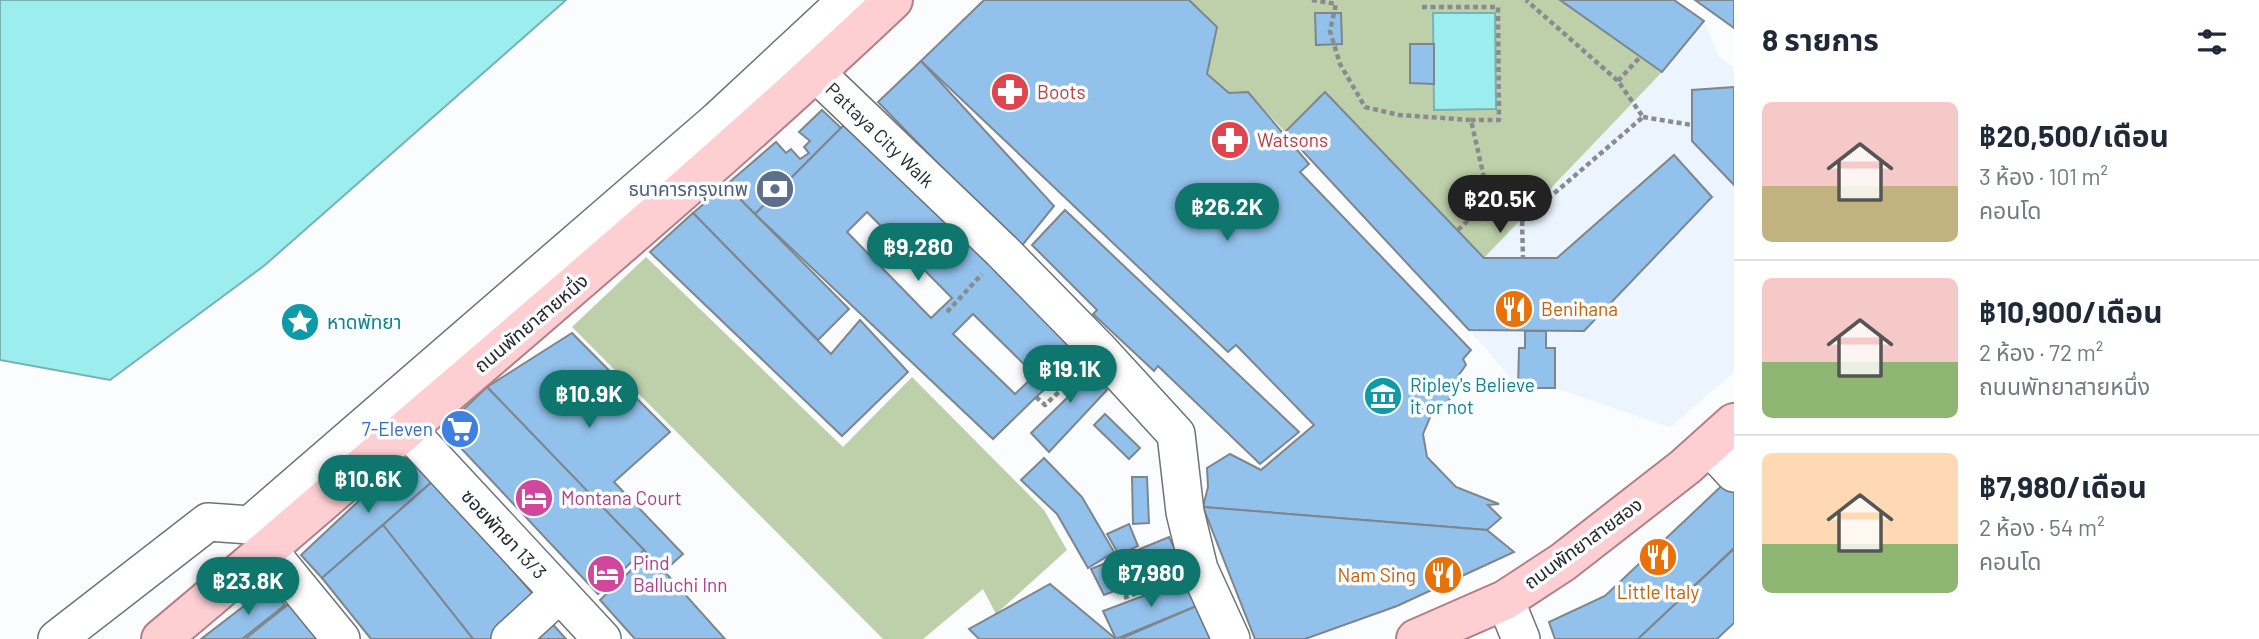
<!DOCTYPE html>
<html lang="th">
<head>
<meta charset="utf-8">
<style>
	:root { --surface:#fff; --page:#f6f6f7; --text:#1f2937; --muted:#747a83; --line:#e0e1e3; --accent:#0f766e }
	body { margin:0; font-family:Barlow,"Noto Sans Thai",sans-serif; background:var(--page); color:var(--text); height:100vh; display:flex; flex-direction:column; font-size:26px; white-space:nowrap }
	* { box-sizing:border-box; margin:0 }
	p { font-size:23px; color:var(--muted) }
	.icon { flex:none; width:38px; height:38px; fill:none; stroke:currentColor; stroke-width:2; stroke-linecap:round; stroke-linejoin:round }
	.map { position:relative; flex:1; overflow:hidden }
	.drawer { display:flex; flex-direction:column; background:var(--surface); width:525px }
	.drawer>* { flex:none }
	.price { position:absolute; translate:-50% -60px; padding:0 16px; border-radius:24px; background:var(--accent); color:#fff; font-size:23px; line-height:46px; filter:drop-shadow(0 2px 4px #0008) }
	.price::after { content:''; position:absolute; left:50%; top:42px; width:21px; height:16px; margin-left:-10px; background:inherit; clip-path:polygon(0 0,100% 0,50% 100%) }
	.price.selected { background:#222; color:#fff }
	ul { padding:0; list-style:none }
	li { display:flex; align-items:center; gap:21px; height:175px; padding:0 28px }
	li+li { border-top:2px solid var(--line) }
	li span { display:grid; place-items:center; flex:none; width:196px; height:140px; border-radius:10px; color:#555 }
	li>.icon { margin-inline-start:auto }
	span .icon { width:84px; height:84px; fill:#fffc; stroke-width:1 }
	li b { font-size:30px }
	h2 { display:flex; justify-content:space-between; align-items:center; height:84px; padding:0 28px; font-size:30px }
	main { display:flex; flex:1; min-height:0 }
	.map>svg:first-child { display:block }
	.built { fill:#ecf5fd }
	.green { fill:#bdd0aa }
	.water { fill:#9ceded; stroke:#79b2b3; stroke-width:2 }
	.building { fill:#92c1ec; stroke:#7e868d; stroke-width:2; fill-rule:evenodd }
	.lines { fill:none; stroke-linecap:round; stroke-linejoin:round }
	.minor-casing { stroke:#6c737a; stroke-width:40 }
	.major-casing { stroke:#b18086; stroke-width:42 }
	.path { stroke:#898c8e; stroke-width:4.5; stroke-dasharray:5 3.5; stroke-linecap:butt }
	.minor { stroke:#fff; stroke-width:37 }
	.major { stroke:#fdcfd3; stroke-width:38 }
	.labels { text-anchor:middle; stroke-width:7; stroke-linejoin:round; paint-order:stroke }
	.health-label { font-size:19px; fill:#be3a42; stroke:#fafcfd; text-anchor:start }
	.street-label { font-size:19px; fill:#26292c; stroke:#fafcfd }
	.service-label { font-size:19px; fill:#4e5e75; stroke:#fafcfd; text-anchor:end }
	.food-label { font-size:19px; fill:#c56008; stroke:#fafcfd; text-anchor:start }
	.culture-label { font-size:19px; fill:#0d838f; stroke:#fafcfd; text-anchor:start }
	.shop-label { font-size:19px; fill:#366cbe; stroke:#fafcfd; text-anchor:end }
	.hotel-label { font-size:19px; fill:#b23c85; stroke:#fafcfd; text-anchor:start }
</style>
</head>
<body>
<main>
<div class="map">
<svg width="1734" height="639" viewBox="0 0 1734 639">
	<rect width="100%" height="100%" fill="#fafcfd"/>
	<path class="built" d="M1189,0H1674L1704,21L1719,57L1734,68V372L1670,427L1555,388H1518L1483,345L1248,93Z"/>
	<g class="green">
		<path d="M1189,0H1560L1662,72L1484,258L1325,92L1285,132L1248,92L1229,93L1207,74Z"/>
		<path d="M646,257L843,447L912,377L1044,510L1067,550L996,614L983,589L923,639H883L572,327Z"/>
	</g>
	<g class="water">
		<path d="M0,0H566L265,265L110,380L0,360Z"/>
		<path d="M1433,13H1495L1496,109L1434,110Z"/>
	</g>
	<g class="building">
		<path d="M984,0H1189L1217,27L1207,74L1229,93L1248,92L1309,164L1300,172L1471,350L1463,359L1466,365L1458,376L1465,386L1431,415L1423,434L1427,457L1456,487L1499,504L1488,505L1501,518L1487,530L1203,507L1208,487L1207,468L1230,454L1261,470L1314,425L1236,345L1228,352L921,61Z"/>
		<path d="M1560,0H1674L1704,21L1662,72Z"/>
		<path d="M1695,0H1734V28Z"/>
		<path d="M1315,13H1341L1342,44L1316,45Z"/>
		<path d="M1410,44H1434V84L1410,83Z"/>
		<path d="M921,61L1054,206L1020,248L878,102Z"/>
		<path d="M1734,87V185L1692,141V90Z"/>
		<path d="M1325,92L1484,258H1557L1674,155L1712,197L1584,331L1469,330L1285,132Z"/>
		<path d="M822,110L841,128L755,214L726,185L776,142L786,153L791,149L800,159L809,153L804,147L810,141L799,132Z"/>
		<path d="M844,125L1084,355L1036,397L993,439L755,214ZM867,212L952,298L931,318L847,232ZM973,314L1035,375L1015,394L953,334Z"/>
		<path d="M726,185L849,309L818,340L693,213Z"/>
		<path d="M1065,210L1299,432L1260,464L1158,366L1154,371L1093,314L1097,310L1032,245Z"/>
		<path d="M693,213L831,354L860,320L908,372L842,436L650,252Z"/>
		<path d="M1525,331H1546V348H1555V388H1518L1519,348H1525Z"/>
		<path d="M572,333L670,432L614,482L683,554L664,571L487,387Z"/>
		<path d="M1078,360L1107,390L1049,452L1031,433L1068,397L1054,381Z"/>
		<path d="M487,387L644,550L598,594L443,429Z"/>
		<path d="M1105,414L1140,448L1129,459L1094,425Z"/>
		<path d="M411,452L434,480L322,578L301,555Z"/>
		<path d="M1044,458L1082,497L1114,552L1088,568L1057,514L1021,480Z"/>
		<path d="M1132,477H1147L1149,523L1133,524Z"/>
		<path d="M1731,477L1734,481V548L1638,639H1555L1549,622L1605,596Z"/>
		<path d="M434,480L539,601L498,639H473L383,525Z"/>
		<path d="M1203,507L1487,530L1514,552L1397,606L1305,639H1255Z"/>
		<path d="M1129,524L1138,546L1119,555L1107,534Z"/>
		<path d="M383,525L473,639H371L322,578Z"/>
		<path d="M1169,537L1185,570L1146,585L1133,575L1117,581L1120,589L1104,595L1091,569Z"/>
		<path d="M1734,549V623L1717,639H1638Z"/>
		<path d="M648,554L664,571L725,639H635L600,600Z"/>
		<path d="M1188,579L1199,605L1116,639L1103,611Z"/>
		<path d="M1050,584L1116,639H979L969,629Z"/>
		<path d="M270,586L285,605L242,639H201Z"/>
		<path d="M295,599L326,639H245Z"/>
		<path d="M1199,605L1216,639H1120Z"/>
		<path d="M549,620L566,639H525Z"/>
	</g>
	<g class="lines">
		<g class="minor-casing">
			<g id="minor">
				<path d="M816,73L1002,251L1100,351L1176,434L1185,512L1199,569L1231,639"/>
				<path d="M407,429L602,639"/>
				<path d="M1709,446L1734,473"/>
				<path d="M268,550L341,639"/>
				<path d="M1505,600L1521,639"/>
				<path d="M57,639L208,522L250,525L718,120L847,0"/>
				<path d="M510,639L559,594"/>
			</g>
		</g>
		<g class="major-casing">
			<g id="major">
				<path d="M161,639C255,561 346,481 438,402C592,270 746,139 893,0"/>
				<path d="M1416,639L1505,600L1563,562L1685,467L1734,423"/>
			</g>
		</g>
		<g class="path">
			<path d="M1312,0L1336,4L1330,31L1340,64L1365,107L1399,115L1471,120L1489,200L1522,221"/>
			<path d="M1422,7H1498L1499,120H1471"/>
			<path d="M1618,81L1640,57"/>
			<path d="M1643,117L1692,125"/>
			<path d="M1522,221L1643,117L1618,81L1526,0"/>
			<path d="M1522,221L1523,258"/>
			<path d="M1458,230L1489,200"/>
			<path d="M947,312L982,274"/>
			<path d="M1036,397L1045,405L1080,372"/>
			<path d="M1124,598L1172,580"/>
		</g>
		<use href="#minor" class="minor"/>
		<use href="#major" class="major"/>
	</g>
	<defs>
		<g id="pharmacy-disc" transform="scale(2.0125)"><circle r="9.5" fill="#e0444e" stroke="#fafcfd"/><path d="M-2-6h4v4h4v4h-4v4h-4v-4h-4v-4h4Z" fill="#fff"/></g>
		<g id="bank-disc" transform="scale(2.0125)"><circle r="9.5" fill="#5c6f8a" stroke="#fafcfd"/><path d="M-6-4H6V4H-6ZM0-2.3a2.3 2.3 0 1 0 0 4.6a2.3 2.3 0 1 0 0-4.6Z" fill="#fff"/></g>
		<g id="restaurant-disc" transform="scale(2.0125)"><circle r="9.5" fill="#e8710a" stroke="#fafcfd"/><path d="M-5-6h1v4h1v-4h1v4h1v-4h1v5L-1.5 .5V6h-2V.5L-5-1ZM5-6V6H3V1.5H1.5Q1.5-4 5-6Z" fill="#fff"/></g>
		<g id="sight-disc" transform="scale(2.0125)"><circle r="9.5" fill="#0f9aa8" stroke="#fafcfd"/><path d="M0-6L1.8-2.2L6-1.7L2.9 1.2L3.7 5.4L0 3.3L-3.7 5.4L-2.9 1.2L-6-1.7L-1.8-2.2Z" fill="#fff"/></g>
		<g id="museum-disc" transform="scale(2.0125)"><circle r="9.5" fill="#0f9aa8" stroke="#fafcfd"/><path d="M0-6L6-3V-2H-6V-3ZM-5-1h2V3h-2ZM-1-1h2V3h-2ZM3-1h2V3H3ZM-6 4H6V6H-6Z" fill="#fff"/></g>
		<g id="supermarket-disc" transform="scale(2.0125)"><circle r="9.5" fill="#3f7fe0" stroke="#fafcfd"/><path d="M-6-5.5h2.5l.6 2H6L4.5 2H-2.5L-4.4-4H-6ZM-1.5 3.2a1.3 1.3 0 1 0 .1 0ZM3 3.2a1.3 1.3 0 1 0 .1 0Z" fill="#fff"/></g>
		<g id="hotel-disc" transform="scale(2.0125)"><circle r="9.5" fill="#d1479c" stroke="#fafcfd"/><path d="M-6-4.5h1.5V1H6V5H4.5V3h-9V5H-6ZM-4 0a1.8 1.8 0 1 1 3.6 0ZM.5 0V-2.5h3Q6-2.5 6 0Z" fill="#fff"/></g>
	</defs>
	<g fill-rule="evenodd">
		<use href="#pharmacy-disc" x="1010" y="92"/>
		<use href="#pharmacy-disc" x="1230" y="140"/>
		<use href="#bank-disc" x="775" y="189"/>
		<use href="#restaurant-disc" x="1514" y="309"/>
		<use href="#sight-disc" x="300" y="322"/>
		<use href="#museum-disc" x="1383" y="396"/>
		<use href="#supermarket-disc" x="460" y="429"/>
		<use href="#hotel-disc" x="534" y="498"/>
		<use href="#restaurant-disc" x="1658" y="557"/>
		<use href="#hotel-disc" x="606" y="574"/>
		<use href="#restaurant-disc" x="1443" y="575"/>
	</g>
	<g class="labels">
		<g class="health-label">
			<text x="1037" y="99">Boots</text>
			<text x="1257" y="147">Watsons</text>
		</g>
		<g class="street-label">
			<text transform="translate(880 135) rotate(44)" y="7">Pattaya City Walk</text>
			<text transform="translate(531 323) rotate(-40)" y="7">ถนนพัทยาสายหนึ่ง</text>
			<text transform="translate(504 534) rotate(47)" y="7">ซอยพัทยา 13/3</text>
			<text transform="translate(1583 543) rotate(-36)" y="7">ถนนพัทยาสายสอง</text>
		</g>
		<g class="service-label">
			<text x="748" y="196">ธนาคารกรุงเทพ</text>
		</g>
		<g class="food-label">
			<text x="1541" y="316">Benihana</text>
			<text x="1416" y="582" text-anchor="end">Nam Sing</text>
			<text x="1658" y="599" text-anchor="middle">Little Italy</text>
		</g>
		<g class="culture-label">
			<text x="327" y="329">หาดพัทยา</text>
			<text x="1410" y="392">Ripley's Believe<tspan x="1410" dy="22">it or not</tspan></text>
		</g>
		<g class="shop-label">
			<text x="433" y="436">7-Eleven</text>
		</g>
		<g class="hotel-label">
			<text x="561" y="505">Montana Court</text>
			<text x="633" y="570">Pind<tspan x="633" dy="22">Balluchi Inn</tspan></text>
		</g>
	</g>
</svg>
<b class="price selected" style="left:1500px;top:235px">฿20.5K</b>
<b class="price" style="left:1227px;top:243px">฿26.2K</b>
<b class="price" style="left:918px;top:283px">฿9,280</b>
<b class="price" style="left:1070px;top:405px">฿19.1K</b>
<b class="price" style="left:589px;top:430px">฿10.9K</b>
<b class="price" style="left:368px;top:515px">฿10.6K</b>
<b class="price" style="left:1151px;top:609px">฿7,980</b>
<b class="price" style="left:248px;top:617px">฿23.8K</b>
</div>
<section class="drawer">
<h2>8 รายการ<svg class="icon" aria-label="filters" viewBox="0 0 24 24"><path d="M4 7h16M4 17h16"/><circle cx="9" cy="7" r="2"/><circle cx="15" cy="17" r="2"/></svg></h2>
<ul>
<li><span style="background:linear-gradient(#f6c9c9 60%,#c2b280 0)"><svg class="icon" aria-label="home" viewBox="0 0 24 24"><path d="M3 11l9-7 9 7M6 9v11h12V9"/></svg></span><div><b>฿20,500/เดือน</b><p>3 ห้อง · 101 m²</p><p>คอนโด</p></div></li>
<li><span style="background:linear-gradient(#f6c9c9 60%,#8fb573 0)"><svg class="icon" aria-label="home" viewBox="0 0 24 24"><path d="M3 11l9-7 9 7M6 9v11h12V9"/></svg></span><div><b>฿10,900/เดือน</b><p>2 ห้อง · 72 m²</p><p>ถนนพัทยาสายหนึ่ง</p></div></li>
<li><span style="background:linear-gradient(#ffd9b3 65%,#8fb573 0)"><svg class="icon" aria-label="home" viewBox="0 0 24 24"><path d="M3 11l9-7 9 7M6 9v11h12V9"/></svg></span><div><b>฿7,980/เดือน</b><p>2 ห้อง · 54 m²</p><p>คอนโด</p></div></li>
</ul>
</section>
</main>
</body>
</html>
